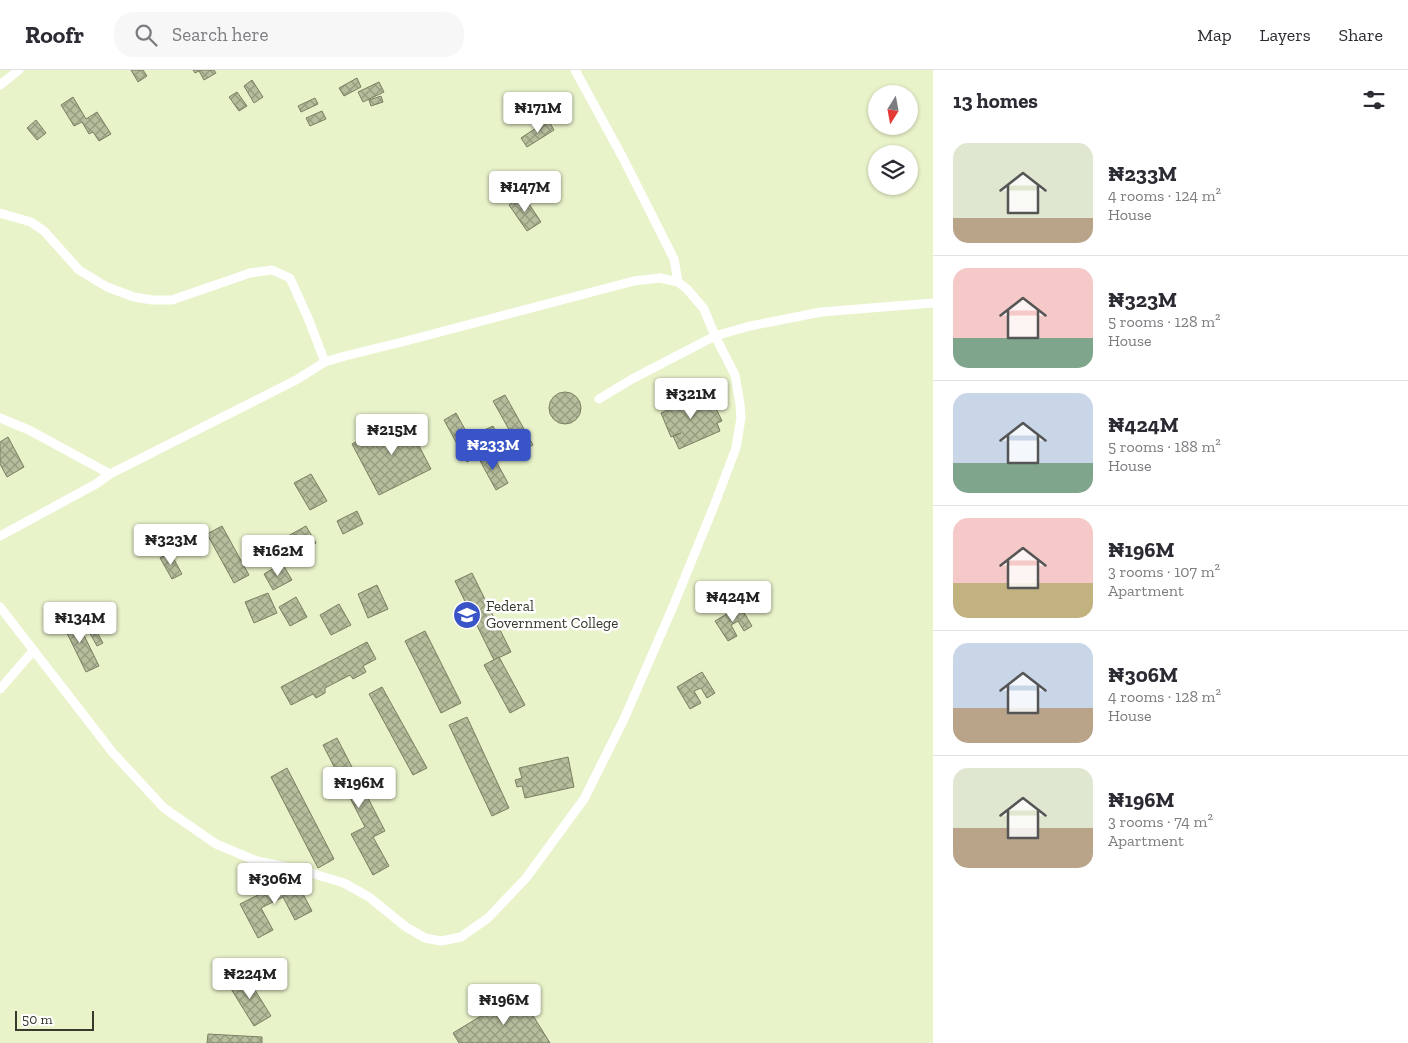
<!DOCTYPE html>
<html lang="en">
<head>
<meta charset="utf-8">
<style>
	:root { --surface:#fff; --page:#f7f7f7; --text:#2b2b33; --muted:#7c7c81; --line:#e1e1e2; --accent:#3854c6 }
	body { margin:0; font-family:"Zilla Slab",serif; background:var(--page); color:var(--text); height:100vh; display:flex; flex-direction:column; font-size:19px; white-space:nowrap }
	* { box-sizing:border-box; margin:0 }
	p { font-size:16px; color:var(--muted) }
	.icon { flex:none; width:28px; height:28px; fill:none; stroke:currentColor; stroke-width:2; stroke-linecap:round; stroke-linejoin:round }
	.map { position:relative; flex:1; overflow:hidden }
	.side { display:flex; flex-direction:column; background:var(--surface); width:475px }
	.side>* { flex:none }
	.needle { width:32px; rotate:191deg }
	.tools { position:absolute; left:868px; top:15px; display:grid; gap:10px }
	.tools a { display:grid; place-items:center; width:50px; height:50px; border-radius:50%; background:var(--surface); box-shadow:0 1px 4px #0004; font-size:25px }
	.scale { position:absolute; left:15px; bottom:12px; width:79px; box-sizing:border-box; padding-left:5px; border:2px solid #36392b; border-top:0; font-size:14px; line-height:18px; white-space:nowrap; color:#36392b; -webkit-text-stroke:4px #fff; paint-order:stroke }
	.price { position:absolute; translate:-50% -42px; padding:0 11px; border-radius:5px; background:#fff; color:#222; font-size:16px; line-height:32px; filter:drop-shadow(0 1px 2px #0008) }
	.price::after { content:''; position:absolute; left:50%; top:30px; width:15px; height:11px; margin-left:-8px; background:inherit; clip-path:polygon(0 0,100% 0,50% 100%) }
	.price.current { background:var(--accent); color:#fff }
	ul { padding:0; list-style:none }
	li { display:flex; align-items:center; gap:15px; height:125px; padding:0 20px }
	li+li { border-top:1px solid var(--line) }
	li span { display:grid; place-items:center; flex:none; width:140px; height:100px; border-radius:15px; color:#555 }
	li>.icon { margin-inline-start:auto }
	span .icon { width:60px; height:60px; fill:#fffc; stroke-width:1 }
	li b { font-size:21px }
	h2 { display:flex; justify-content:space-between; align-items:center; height:60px; padding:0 20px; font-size:21px }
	header { display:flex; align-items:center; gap:30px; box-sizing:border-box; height:70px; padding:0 25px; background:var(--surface); border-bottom:1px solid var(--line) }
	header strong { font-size:24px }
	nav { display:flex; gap:28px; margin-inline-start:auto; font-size:18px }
	.search { width:350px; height:45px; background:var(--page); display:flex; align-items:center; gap:12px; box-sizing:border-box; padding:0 18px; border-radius:20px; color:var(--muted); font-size:19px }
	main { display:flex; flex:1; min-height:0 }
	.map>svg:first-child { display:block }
	.built { fill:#e9f3ca; fill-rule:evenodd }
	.building { fill:url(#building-cross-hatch); stroke:#788061 }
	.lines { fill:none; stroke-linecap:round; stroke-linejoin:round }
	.minor { stroke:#fff; stroke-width:9 }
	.labels { text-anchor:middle; stroke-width:5; stroke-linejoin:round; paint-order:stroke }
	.poi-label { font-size:15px; fill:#36392b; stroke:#fff; text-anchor:start }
</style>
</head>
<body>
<header>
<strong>Roofr</strong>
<div class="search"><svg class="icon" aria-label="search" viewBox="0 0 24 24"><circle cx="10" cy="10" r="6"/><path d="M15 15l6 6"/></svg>Search here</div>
<nav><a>Map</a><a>Layers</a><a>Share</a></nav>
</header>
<main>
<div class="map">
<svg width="933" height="973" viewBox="0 0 933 973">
	<defs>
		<pattern id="building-cross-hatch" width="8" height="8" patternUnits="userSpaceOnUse" patternTransform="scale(1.25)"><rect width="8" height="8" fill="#b5bd9c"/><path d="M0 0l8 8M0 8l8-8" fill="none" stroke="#949b7f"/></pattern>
	</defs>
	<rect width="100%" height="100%" fill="#f5fedb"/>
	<path class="built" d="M0,0H933V973H0ZM876,24H909V56H876ZM876,84H909V116H876Z"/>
	<g class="building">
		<path d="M131,0H143L147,6L138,12Z"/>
		<path d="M193,0H214L216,3L204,10L199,1L195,3Z"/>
		<path d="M357,8L361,17L344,26L339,18Z"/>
		<path d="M252,10L263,27L254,33L244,16Z"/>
		<path d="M379,12L384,22L363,32L358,22Z"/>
		<path d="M237,22L247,36L239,41L229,27Z"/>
		<path d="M381,26L383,32L371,36L369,30Z"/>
		<path d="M73,27L86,49L97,42L111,64L99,71L93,62L89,64L82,52L74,56L61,35Z"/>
		<path d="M315,28L318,34L301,42L298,36Z"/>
		<path d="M322,41L326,49L310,56L306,48Z"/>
		<path d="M36,50L46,63L37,70L27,58Z"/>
		<path d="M548,50L554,60L527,77L521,68Z"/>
		<path d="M523,125L541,152L527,161L509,135Z"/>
		<path d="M693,321L697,331L708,326L711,333L713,332L722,351L717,353L720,361L679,379L673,366L681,363L671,367L661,343L674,337L672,331Z"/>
		<circle cx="565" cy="338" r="16"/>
		<path d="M505,325L533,375L521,381L493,331Z"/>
		<path d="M456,343L479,385L467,392L444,350Z"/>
		<path d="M404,347L431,399L379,425L352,374Z"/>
		<path d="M493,356L502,372L491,378L482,361Z"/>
		<path d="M8,367L24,397L7,407L0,394V372Z"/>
		<path d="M491,382L508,413L496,420L479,389Z"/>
		<path d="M311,404L327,431L310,440L294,413Z"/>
		<path d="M357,441L363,454L343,464L337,451Z"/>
		<path d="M222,456L249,505L234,513L207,464Z"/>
		<path d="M306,456L316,473L289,488L279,471Z"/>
		<path d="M170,482L182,504L172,509L160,488Z"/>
		<path d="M282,493L292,510L273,520L264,504Z"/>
		<path d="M472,503L511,582L494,590L455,511Z"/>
		<path d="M377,515L388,539L368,548L358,524Z"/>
		<path d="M268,523L277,543L254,553L245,532Z"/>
		<path d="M296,527L307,547L290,556L279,537Z"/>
		<path d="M339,534L351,555L331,565L320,545Z"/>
		<path d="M740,536L752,556L744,561L738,551L731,555L737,566L728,571L715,551Z"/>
		<path d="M75,547L99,596L86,602L62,553Z"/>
		<path d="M93,555L103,573L97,576L87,558Z"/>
		<path d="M425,561L461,633L441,643L405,571Z"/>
		<path d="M367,572L376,589L363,596L366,602L353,609L350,605L325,618V623L316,628L313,624L291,635L281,617Z"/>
		<path d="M499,587L525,635L510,643L484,595Z"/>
		<path d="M702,602L715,623L707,628L701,618L694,621L701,633L690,639L677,617Z"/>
		<path d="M382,617L427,698L413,705L369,624Z"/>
		<path d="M467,647L509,738L492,746L449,655Z"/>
		<path d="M337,668L385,761L373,767L389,796L373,805L351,764L365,757L323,675Z"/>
		<path d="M568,687L574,717L525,728L522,716L517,717L515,710L522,708L519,698Z"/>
		<path d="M287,698L334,789L318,798L271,707Z"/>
		<path d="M294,807L312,841L295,850L283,827L261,838L273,860L258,868L240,834Z"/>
		<path d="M245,904L271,946L254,956L228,914Z"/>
		<path d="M519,923L550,973H459L453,963Z"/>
		<path d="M208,964L262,967V973H207Z"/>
	</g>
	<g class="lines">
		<g class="minor">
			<path d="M575,0L623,88L674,189L678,212"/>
			<path d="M0,15L19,0"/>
			<path d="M0,143L31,152L44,161L79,200L107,217L134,227L152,230H172L250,203L272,200L290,208L308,248L325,292"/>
			<path d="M599,329L632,309L715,266L750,256L821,242L933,233"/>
			<path d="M0,348L29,360L110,404"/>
			<path d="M0,466L96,414L110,404L296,310L325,292L345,286L406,271L634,211L660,208L678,212L687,219L704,239L715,266L735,305L740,334L741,348L736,378L714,436L672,539L624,649L584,729L526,808L488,848L461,867L441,871L425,868L406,857L369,827L344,813L301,800L257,791L216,774L164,738L113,683L0,537"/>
			<path d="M0,619L33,581"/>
		</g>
	</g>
	<defs>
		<g id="school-disc" transform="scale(1.4375)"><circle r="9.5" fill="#3854c6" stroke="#fff"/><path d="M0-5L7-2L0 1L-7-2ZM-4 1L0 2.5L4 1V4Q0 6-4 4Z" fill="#fff"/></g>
	</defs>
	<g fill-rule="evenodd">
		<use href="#school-disc" x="467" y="545"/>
	</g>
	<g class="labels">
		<g class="poi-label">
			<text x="486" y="541">Federal<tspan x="486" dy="17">Government College</tspan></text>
		</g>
	</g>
</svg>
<div class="tools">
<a><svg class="needle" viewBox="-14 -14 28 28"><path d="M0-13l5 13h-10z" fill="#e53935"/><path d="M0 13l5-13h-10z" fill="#7c7c81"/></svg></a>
<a><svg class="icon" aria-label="layers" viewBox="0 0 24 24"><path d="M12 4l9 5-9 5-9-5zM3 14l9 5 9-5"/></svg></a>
</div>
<div class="scale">50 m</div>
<b class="price" style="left:538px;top:64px">₦171M</b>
<b class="price" style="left:525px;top:143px">₦147M</b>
<b class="price" style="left:691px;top:350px">₦321M</b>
<b class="price" style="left:392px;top:386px">₦215M</b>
<b class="price current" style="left:493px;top:401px">₦233M</b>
<b class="price" style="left:171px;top:496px">₦323M</b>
<b class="price" style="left:278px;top:507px">₦162M</b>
<b class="price" style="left:733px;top:553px">₦424M</b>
<b class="price" style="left:80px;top:574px">₦134M</b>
<b class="price" style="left:359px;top:739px">₦196M</b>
<b class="price" style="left:275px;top:835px">₦306M</b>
<b class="price" style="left:250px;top:930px">₦224M</b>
<b class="price" style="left:504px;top:956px">₦196M</b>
</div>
<section class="side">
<h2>13 homes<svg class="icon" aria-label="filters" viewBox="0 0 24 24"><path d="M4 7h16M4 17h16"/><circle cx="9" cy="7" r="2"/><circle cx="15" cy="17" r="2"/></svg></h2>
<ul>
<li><span style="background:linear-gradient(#dfe7d0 75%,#b9a48a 0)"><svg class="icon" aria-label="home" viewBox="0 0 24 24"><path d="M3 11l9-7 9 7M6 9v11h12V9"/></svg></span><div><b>₦233M</b><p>4 rooms · 124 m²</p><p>House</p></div></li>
<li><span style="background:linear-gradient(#f6c9c9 70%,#7fa58c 0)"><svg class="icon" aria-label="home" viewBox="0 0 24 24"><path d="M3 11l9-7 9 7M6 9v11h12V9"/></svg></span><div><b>₦323M</b><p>5 rooms · 128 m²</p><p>House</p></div></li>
<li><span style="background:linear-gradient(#c9d6e8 70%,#7fa58c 0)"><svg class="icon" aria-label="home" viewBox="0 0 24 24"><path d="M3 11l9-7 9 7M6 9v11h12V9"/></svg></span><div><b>₦424M</b><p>5 rooms · 188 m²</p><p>House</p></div></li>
<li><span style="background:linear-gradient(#f6c9c9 65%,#c2b280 0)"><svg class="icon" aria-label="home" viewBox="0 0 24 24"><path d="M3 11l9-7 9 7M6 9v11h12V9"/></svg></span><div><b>₦196M</b><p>3 rooms · 107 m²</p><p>Apartment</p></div></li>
<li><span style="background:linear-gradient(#c9d6e8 65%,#b9a48a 0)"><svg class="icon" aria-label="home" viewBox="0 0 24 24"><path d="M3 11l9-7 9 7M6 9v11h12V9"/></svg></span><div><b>₦306M</b><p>4 rooms · 128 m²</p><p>House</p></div></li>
<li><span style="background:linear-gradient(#dfe7d0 60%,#b9a48a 0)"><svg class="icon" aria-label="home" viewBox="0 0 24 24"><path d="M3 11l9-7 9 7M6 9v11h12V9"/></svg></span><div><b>₦196M</b><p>3 rooms · 74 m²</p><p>Apartment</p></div></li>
</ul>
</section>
</main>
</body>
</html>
